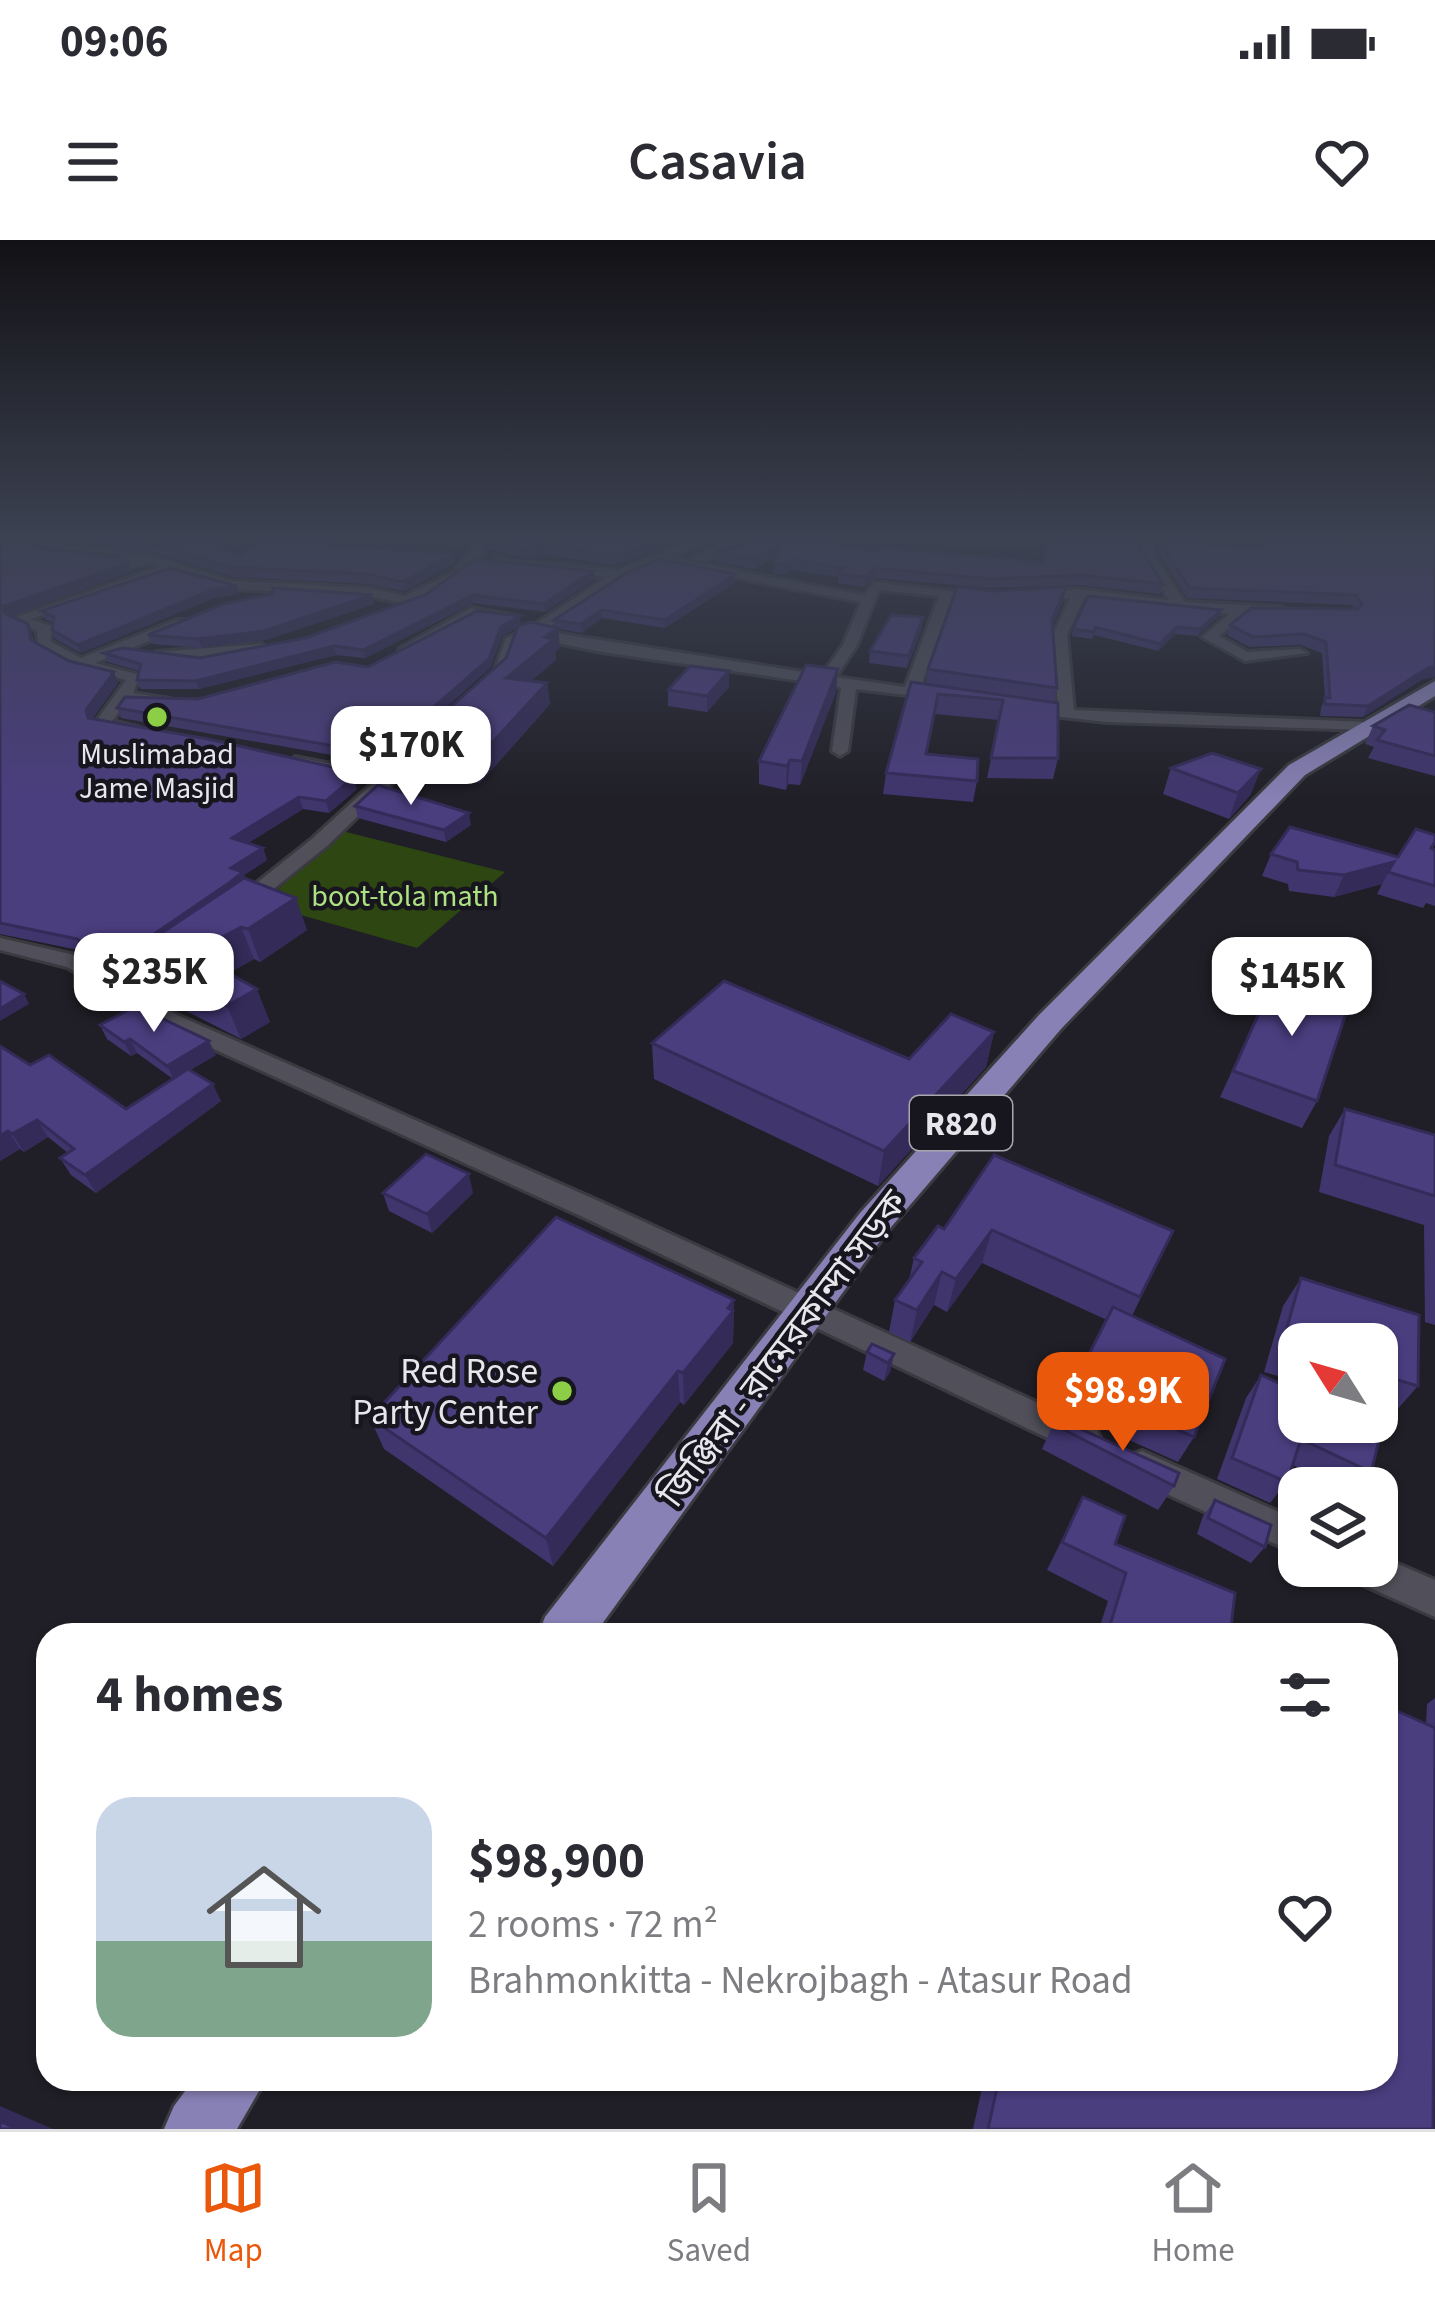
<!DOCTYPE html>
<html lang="en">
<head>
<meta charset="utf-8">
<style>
	:root { --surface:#fff; --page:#f7f7f7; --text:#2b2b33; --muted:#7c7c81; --line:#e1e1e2; --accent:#ea580c }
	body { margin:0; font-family:"Source Sans 3","Noto Sans Bengali",sans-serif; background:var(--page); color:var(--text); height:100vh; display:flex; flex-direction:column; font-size:45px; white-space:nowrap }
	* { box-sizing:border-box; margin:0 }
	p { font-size:39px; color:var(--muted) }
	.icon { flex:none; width:66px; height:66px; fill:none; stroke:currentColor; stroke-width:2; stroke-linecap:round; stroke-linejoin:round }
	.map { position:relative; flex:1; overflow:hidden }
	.details { position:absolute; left:36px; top:1383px; width:1362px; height:468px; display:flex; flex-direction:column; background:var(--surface); border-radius:36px; box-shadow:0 3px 9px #0004 }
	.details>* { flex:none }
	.needle { width:78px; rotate:307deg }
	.controls { position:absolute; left:1278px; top:1083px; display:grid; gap:24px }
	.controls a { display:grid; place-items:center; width:120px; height:120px; border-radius:24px; background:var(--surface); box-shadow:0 3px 9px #0004; font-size:60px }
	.price { position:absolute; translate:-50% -102px; padding:0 27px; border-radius:24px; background:#fff; color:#222; font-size:39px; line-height:78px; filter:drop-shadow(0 3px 6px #0008) }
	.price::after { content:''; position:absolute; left:50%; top:72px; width:36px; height:27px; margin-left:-18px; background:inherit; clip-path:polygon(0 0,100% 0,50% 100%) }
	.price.active { background:var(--accent); color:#fff }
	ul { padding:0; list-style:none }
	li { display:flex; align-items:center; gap:36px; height:300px; padding:0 60px }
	li span { display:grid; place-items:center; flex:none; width:336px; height:240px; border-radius:36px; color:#555 }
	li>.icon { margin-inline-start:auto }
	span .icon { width:144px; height:144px; fill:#fffc; stroke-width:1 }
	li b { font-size:51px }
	h2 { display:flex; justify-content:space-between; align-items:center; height:144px; padding:0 60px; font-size:51px }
	.status { display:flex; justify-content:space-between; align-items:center; height:84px; padding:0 60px; background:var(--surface); direction:ltr }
	.status svg { height:33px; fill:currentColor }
	header { display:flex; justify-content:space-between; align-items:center; height:156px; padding:0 60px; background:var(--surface); font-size:54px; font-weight:600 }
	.tabs { display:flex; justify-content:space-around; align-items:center; height:168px; border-top:3px solid var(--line); background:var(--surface); font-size:33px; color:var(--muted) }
	.tabs a { display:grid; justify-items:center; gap:6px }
	.tabs .active { color:var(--accent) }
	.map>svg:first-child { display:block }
	.green { fill:#2d4612 }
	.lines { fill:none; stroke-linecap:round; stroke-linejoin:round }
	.street-casing { stroke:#3a3a40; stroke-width:6 }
	.primary-casing { stroke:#3a3a40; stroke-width:6 }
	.street { fill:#51505a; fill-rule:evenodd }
	.primary { fill:#8881b5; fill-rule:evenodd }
	.wall { fill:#40356d }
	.shaded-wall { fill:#342b59 }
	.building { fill:#4b3e7f; stroke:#342b59; stroke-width:3 }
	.poi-dot { fill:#8cce45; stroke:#17161e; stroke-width:4.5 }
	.labels { text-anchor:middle; stroke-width:9; stroke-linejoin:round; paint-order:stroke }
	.far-poi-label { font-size:30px; fill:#e6e6eb; stroke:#17161e }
	.far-park-label { font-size:30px; fill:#aee181; stroke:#17161e }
	.shield { fill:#17161e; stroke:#a8a8ae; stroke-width:3 }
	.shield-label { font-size:33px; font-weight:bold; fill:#e6e6eb }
	.street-label { font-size:36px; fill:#e6e6eb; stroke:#17161e }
	.poi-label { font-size:36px; fill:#e6e6eb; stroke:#17161e; text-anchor:end }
</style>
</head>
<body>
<div class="status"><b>09:06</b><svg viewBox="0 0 49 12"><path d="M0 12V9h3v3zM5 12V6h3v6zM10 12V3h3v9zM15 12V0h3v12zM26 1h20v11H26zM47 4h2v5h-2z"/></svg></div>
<header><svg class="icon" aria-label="menu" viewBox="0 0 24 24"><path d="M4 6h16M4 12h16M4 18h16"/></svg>Casavia<svg class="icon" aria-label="heart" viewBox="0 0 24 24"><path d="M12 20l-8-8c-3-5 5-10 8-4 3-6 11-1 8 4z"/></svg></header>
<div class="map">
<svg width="1435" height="1889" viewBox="0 0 1435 1889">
	<rect width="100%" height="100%" fill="#201f27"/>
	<path class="green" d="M342,591L505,632L417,708L262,664Z"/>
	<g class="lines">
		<g class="street-casing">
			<g id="street">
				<path d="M8,298L148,315L232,341L369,348L405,356L454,332L480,298H492L464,338L407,364L369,356L231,349L172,331L31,379L53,387L50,401L81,418L176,380H186V386L95,423L140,435L133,453L170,459L162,464L127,462L112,481L140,488V494L134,496L94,484L126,440L75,427L38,406L37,391L11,379L160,327L148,323L130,328L124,324L127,321L55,315Z"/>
				<path d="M697,298H715L671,318L864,355L874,342L999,357L992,361L952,357L920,449L949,454V460L856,449L848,511L840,516L832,511L841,448L836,446L602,412L532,398L517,403L509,433L486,453L473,450L494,431L506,398L526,390L607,337L499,326L495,319L618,330ZM659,322L664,324L861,362L843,405L822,435L543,391L624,337ZM879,350L939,356L905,447L836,437L857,405Z"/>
				<path d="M740,298H755L732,314L698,321L692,317Z"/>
				<path d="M1143,298L1252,304L1256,298H1269L1255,312L1154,303L1153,314L1185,362L1282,367L1289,371L1282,375L1246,374L1219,396L1248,412L1300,409L1307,413L1245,421L1202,397L1229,374L1084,358L1067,395L1074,470L1365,482L1371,484V490L1107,482L1016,472L1014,469L1022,464L1058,469L1053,395L1070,358L1031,361L1026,354L1079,349L1169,360L1141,315Z"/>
				<path d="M1278,298H1361L1354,308Z"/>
				<path d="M471,368L515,376L508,380L478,375L411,412L399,409Z"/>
				<path d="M261,404L268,408L266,411L156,420L149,416L156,412Z"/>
				<path d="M425,494L439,498L327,606L247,670H233V662L313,598L374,542L295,525V517L383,534Z"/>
				<path d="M0,698L83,717L177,775L603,963L1097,1190L1101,1200L1097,1210L1085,1215L1073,1210L583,977L161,785L67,727L0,710Z"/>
				<path d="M1142,1211L1299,1281V1315L1130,1237L1125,1226L1130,1215Z"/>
				<path d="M1377,1315L1435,1340V1377L1348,1338L1343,1326H1377Z"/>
			</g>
		</g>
		<g class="primary-casing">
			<g id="primary">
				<path d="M1435,441V456L1305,535L1061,789L886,993L594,1395H538L545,1377L860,973L1039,775L1289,525Z"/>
				<path d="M194,1839H266L237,1889H164L174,1866Z"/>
			</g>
		</g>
		<use href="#street" class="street"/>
		<use href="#primary" class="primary"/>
	</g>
	<g class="wall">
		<path d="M0,298L50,310L128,323L131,332L11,376L28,384L34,401L69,421L118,443L92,479L338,533L357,549L329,573L303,569L248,603L263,608L267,620L244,635L245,638L307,690L260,722L254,719L229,733L270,782L241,799L143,749L132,726L119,735L83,711L0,694Z"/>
		<path d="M42,298H255L230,312L239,315L267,298H374L352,307L454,314L455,323L404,351L369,344L233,337L149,311Z"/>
		<path d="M489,298H685L617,325L546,315L524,318L490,309Z"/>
		<path d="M1435,298V437L1423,439L1363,477L1320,476L1321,468L1325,458L1322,413L1300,405L1249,407L1227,395L1230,385L1354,369L1352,365L1187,358L1158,313L1160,303L1258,307Z"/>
		<path d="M735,308L878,312L1043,322L1140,308L1163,344L1160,354L1080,345L990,348L874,338L864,347L838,343V337L792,330L785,335L773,333L776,316L755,329L717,322V312Z"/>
		<path d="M594,331L595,339L545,372L474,363L365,418L336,415L199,449H140L137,440L139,431L108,422L104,413L200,418L305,398L425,355Z"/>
		<path d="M735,342L665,388L602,378L582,393L558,389L560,408L555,412L556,420L531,441L547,443L550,464L480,543L410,530L406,507L506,418L517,388L502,396L490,428L383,524L121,478L117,468L198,459L368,427L521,385L555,387L554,380Z"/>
		<path d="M239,354L214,358L81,413L55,399L52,390L53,383L45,379L41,371Z"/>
		<path d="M1063,362L1052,387L1057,448L1054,462L1058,518L1053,539L987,538L999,480L935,474L927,514L977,541L973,562L883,554L886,533L926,444L928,429Z"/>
		<path d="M374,364L266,400L202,408L152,404L148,395Z"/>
		<path d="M1218,377L1198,396L1175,394L1158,411L1094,395L1092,399L1072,396L1073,389Z"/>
		<path d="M922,389L907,428L869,423L870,411Z"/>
		<path d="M729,431V447L707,472L668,466V450Z"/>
		<path d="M836,452L800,545L788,544L786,550L759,544V521Z"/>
		<path d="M1435,472V536L1368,518L1374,507L1365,504L1373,486Z"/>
		<path d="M1171,528L1251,554L1229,579L1163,554Z"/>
		<path d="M355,566L471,585L446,602L358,578Z"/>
		<path d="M1432,609L1435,610V666L1426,663L1423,668L1377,654L1382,644L1334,657L1289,651L1288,644L1262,636L1271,614L1398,617Z"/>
		<path d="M1277,733L1317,861L1302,888L1220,857Z"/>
		<path d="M100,785L216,815L190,830L221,861L96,953L71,935L60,918L68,913L48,897L24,912L20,909L0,921V806L30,825L126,869L173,839L137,813L131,816L107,799Z"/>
		<path d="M994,792L986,827L878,946L654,839L652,803L909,819Z"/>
		<path d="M1345,869L1435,895V1085L1425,1082L1424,985L1319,952L1329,896Z"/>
		<path d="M383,953H473L432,993L389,971Z"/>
		<path d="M944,989L1173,991L1132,1076L1194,1197L1178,1222L1062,1170L1107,1080L982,1023L947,1072L934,1065L910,1102L889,1092L895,1060L909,1040L914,1018Z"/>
		<path d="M1301,1038L1419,1075L1418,1146L1395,1172L1377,1166V1104H1299V1142L1264,1132L1283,1066Z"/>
		<path d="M734,1060L733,1103L684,1165L680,1162L553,1326L384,1209L370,1178Z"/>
		<path d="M867,1112L894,1114L890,1132L884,1141L863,1130Z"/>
		<path d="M1261,1135L1371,1232L1356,1248H1341L1293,1225L1287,1242L1270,1263L1217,1239L1246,1158Z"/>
		<path d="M1056,1178L1174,1246L1158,1270L1042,1209Z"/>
		<path d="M1083,1257L1115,1304L1230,1395H1097L1108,1361L1047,1330Z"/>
		<path d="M1215,1260L1265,1307L1251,1323L1197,1294L1203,1276Z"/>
		<path d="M1435,1458L1433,1889H973L984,1839H1386L1426,1484L1427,1464Z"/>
	</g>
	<g class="shaded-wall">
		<path d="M235,298H255L228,313L223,310L225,304Z"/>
		<path d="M347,298H374L330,314L328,305Z"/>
		<path d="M661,298H685L617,325V316Z"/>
		<path d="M780,304L779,313L755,329V320Z"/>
		<path d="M545,305L546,315L524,318L523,309Z"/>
		<path d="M454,314L455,323L404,351L403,342Z"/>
		<path d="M793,320L792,330L785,335V325Z"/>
		<path d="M128,323L131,332L7,377L2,367Z"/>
		<path d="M875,328L874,338L864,347L865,337Z"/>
		<path d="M594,331L595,339L545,372L544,364Z"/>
		<path d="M735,334V342L665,388V380Z"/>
		<path d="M237,346L239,354L214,358L81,413L78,405L212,350Z"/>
		<path d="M1066,347L1063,362L1048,395L1052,380Z"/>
		<path d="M372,355L374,364L266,400L202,408L198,399Z"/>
		<path d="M473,355L474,363L365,418L363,410Z"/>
		<path d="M601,370L602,378L582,393L581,384Z"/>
		<path d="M1221,370L1218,377L1198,396L1200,389Z"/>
		<path d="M520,376L521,385L502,396L490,428L383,524L380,514L501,387Z"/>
		<path d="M923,377L922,389L907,428L909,416Z"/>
		<path d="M1177,387L1175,394L1158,411L1160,404Z"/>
		<path d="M558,388L560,408L555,412L556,420L509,459L506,438L545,397Z"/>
		<path d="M334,406L336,415L199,449L196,441Z"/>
		<path d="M1435,427V437L1423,439L1363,477L1368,466L1428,428Z"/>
		<path d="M838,429L836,452L800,545L802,521Z"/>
		<path d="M729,431V447L707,472V456Z"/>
		<path d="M114,432L118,443L90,481L92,490L86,470Z"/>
		<path d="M547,443L550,464L480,543L476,520Z"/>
		<path d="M790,520L788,544L786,550L787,526Z"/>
		<path d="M1261,529L1251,554L1229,579L1238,553Z"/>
		<path d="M354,537L357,549L329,573L326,561Z"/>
		<path d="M299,557L303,569L237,610L232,598Z"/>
		<path d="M469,573L471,585L446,602L444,590Z"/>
		<path d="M263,608L267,620L244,635L247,644L127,716L132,726L119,735L113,722L231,628Z"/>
		<path d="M1394,622L1382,644L1334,657L1344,635Z"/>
		<path d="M296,658L307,690L260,722L248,689Z"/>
		<path d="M241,687L254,719L206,746L193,713Z"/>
		<path d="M257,749L270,782L241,799L227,766Z"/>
		<path d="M24,754L29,764L0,781V769Z"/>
		<path d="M994,792L986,827L878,946L884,911Z"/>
		<path d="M130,799L137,813L131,816L124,802Z"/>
		<path d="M209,801L216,815L174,840L167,826Z"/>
		<path d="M213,844L221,861L96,953L85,935Z"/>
		<path d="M37,880L48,897L24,912L12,894Z"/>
		<path d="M8,891L20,909L0,921V896Z"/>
		<path d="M469,934L473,953L432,993L427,974Z"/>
		<path d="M992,990L982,1023L947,1072L956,1039Z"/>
		<path d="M942,1032L934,1065L910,1102L917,1070Z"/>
		<path d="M734,1060L733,1103L684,1165L683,1133Z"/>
		<path d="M894,1114L890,1132L884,1141L888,1123Z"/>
		<path d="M678,1131L680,1162L553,1326L546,1298Z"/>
		<path d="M0,1866L53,1889H17L0,1881Z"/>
	</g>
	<g class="building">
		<path d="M0,298H18L50,310L116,316L128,323L2,367L5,373L28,384L31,400L69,421L114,432L86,470L88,478L208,499L337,528L336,532L354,537L326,561L299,557L232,598L263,608L231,628L243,632L229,643L113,722L77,699L0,683Z"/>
		<path d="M120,298H235L225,304L223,310L239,315L267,298H347L328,305L454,314L403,342L367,334L230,327L145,301Z"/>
		<path d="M661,298L617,316L545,305L523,309L489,299Z"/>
		<path d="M749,298H815L878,312L882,308L1043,322L1047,298H1141L1140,308L1163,344L1082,335L992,339L875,328L865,337L838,334L844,328L793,320L785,325L774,323L780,304L755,320L717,312L735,308Z"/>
		<path d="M1161,298L1258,307L1268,298H1322L1357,303L1361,298H1435V427L1428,428L1368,466L1325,464V457L1330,458L1326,402L1304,394L1253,397L1230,385L1251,368L1357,369L1362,365L1356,355L1190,348L1160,303Z"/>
		<path d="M475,319L594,331L544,364L473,355L363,410L334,406L196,441L137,440L141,424L104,413L123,408L200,418L305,398L425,355Z"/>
		<path d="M659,319L735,334L665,380L601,370L581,384L554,380L626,333Z"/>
		<path d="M170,328L237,346L212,350L78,405L52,390L54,377L41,371Z"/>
		<path d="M957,347L993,351L1066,347L1052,380L1057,448L928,429Z"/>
		<path d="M273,348L372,355L264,391L198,399L148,395L223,364L272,354Z"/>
		<path d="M1088,356L1221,370L1200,389L1177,387L1160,404L1095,387L1094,392L1073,389Z"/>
		<path d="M477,371L520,376L501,387L489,419L380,514L117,468L125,457L198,459L335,422L368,427Z"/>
		<path d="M891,375L923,377L909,416L870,411Z"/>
		<path d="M530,382L558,388L545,397L554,399L506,438L547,443L476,520L406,507L506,418L518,386Z"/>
		<path d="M806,425L838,429L802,521L790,520L787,526L759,521Z"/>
		<path d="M690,426L729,431L707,456L668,450Z"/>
		<path d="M911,442L1058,463V518H991L1003,460L938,454L926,514L978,519L977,541L886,533Z"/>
		<path d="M1409,465L1435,472V516L1377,500L1385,490L1373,486Z"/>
		<path d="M1212,513L1261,529L1238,553L1171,528Z"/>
		<path d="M378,545L469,573L444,590L355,566Z"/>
		<path d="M1290,587L1398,617L1416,589L1435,595V602L1431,608L1435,610V646L1388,632L1394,622L1344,635L1298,630L1297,622L1271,614Z"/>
		<path d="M244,638L296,658L248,689L241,687L193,713L257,749L227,766L127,716Z"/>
		<path d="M1277,733L1347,770L1317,861L1233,831Z"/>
		<path d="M0,741L24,754L0,769Z"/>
		<path d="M724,741L909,819L951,774L994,792L884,911L652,803Z"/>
		<path d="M136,766L209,801L167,826L130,799L124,802L100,785Z"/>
		<path d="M0,806L30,825L49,815L126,869L188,829L213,844L85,935L60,918L74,909L37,880L12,894L8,891L0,896Z"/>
		<path d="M1345,869L1435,895V956L1335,925Z"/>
		<path d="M426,914L469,934L427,974L383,953Z"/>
		<path d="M994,915L1173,991L1140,1057L992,990L956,1039L942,1032L917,1070L895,1060L922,1022L914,1018L938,986L944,989Z"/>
		<path d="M556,977L734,1060L728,1068L733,1071L683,1133L678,1131L546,1298L370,1178Z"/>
		<path d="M1301,1038L1419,1075L1418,1146L1377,1134V1104H1299V1111L1282,1105Z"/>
		<path d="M1113,1067L1225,1119L1194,1197L1074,1144Z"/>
		<path d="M872,1104L894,1114L888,1123L867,1112Z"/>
		<path d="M1261,1135L1299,1152V1182H1366L1382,1189L1371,1232L1301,1199L1287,1242L1232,1218Z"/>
		<path d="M1056,1178L1179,1233L1174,1246L1053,1184Z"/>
		<path d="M1083,1257L1125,1276L1115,1304L1235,1353L1230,1395H1107L1126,1333L1062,1302Z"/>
		<path d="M1215,1260L1271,1285L1265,1307L1208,1278Z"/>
		<path d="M1386,1466L1435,1488L1433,1889H988L999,1839H1386Z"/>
		<path d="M0,1881L17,1889H0Z"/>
	</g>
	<linearGradient id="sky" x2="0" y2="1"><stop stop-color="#121115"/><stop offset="0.53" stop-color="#3c4252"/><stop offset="1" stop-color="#3c4252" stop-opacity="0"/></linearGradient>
	<rect width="1435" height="563" fill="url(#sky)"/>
	<g class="poi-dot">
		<circle cx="157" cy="477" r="12"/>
		<circle cx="562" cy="1151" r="12"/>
	</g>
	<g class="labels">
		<g class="far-poi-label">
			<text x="157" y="524">Muslimabad<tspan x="157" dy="34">Jame Masjid</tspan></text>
		</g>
		<g class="far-park-label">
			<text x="405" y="666">boot-tola math</text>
		</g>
		<rect class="shield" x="910" y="856" width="102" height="54" rx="9"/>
		<g class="shield-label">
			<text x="961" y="895">R820</text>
		</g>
		<g class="street-label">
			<text transform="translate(782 1108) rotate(-53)" y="13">জিঞ্জিরা - রামেরকান্দা সড়ক</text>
		</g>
		<g class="poi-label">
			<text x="538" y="1143">Red Rose<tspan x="538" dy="41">Party Center</tspan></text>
		</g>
	</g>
</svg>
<div class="controls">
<a><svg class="needle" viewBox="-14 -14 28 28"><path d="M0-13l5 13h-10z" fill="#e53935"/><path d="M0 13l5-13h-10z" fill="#7c7c81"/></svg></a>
<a><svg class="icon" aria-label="layers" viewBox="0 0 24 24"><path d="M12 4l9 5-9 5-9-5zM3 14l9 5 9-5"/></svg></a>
</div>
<b class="price" style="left:411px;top:568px">$170K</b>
<b class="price" style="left:154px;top:795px">$235K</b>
<b class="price" style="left:1292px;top:799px">$145K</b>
<b class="price active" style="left:1123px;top:1214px">$98.9K</b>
<section class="details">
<h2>4 homes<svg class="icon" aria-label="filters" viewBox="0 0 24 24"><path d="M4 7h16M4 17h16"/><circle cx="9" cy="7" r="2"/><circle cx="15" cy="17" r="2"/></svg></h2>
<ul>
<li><span style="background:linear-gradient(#c9d6e8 60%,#7fa58c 0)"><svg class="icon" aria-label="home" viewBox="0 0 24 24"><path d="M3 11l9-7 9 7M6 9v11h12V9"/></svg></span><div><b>$98,900</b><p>2 rooms · 72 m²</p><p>Brahmonkitta - Nekrojbagh - Atasur Road</p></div><svg class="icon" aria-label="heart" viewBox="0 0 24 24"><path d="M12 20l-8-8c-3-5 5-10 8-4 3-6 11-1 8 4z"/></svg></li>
</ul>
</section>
</div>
<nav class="tabs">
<a class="active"><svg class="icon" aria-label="map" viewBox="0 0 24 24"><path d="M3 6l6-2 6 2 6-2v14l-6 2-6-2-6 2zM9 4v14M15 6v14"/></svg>Map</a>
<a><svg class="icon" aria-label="saved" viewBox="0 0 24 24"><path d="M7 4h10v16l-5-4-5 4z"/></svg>Saved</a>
<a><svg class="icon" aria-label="home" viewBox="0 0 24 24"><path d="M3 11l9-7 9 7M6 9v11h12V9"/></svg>Home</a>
</nav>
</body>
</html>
